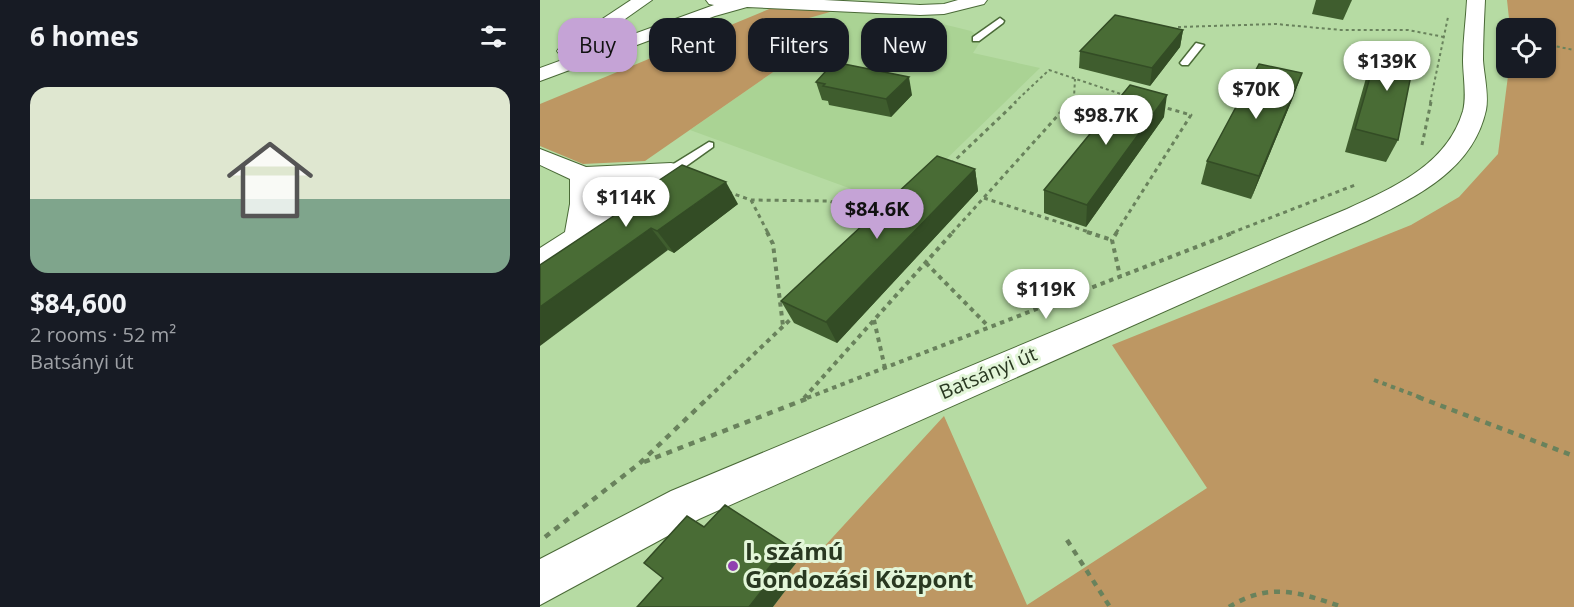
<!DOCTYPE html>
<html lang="en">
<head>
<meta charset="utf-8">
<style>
	:root { --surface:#171b24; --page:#242831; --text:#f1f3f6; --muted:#9ea1a6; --accent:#c5a3d6 }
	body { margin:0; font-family:"Open Sans",sans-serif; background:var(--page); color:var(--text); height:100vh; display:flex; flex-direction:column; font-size:22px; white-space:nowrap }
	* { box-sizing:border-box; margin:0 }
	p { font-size:20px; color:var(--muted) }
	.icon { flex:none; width:33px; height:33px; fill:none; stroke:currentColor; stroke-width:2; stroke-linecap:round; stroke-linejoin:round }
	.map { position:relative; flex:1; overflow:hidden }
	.details { display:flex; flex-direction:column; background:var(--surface); width:540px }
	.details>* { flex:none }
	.banner { position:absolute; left:18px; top:18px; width:570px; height:54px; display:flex; gap:12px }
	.controls { position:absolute; left:956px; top:18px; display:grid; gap:12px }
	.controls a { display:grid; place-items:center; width:60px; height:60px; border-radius:12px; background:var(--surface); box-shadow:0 2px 4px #0004; font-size:30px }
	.price { position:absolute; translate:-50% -51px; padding:0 14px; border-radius:21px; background:#fff; color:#222; font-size:20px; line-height:39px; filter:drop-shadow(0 2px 3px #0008) }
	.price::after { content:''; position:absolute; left:50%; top:36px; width:18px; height:14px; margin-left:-9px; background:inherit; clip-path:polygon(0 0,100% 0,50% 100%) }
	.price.current { background:var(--accent); color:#111 }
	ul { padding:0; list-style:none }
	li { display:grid; align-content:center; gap:12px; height:318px; padding:0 30px }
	li span { display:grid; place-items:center; height:186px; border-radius:18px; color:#555 }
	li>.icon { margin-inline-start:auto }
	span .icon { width:108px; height:108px; fill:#fffc; stroke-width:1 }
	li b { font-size:26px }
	h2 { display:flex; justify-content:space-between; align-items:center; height:72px; padding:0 30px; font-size:26px }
	.chip { padding:0 21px; border-radius:18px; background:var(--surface); box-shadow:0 2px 4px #0004; font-size:21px; line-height:54px }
	.chip.current { background:var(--accent); color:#111 }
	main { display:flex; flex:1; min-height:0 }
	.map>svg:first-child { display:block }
	.built { fill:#aad394 }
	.green { fill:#bd9763 }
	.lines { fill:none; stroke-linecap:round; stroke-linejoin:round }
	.lane-casing { stroke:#4a6a37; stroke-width:3 }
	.street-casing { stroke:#4a6a37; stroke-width:2 }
	.path-far3 { stroke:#69825c; stroke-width:2; stroke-dasharray:3 3; stroke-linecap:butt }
	.path-far2 { stroke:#69825c; stroke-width:3; stroke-dasharray:4 4; stroke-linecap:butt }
	.path-far1 { stroke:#69825c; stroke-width:4; stroke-dasharray:4.5 4.5; stroke-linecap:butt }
	.path { stroke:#69825c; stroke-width:4.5; stroke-dasharray:6 6; stroke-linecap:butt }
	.lane { fill:#fff; fill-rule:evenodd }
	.street { fill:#fff; fill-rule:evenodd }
	.wall { fill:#3f5d2e }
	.shaded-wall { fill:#334c25 }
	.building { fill:#496c35; stroke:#334c25; stroke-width:1.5 }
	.poi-dot { fill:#9041b0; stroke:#e3f6d9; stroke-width:2 }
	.labels { text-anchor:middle; stroke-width:6; stroke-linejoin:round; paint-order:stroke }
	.street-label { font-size:20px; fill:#293821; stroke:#e3f6d9 }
	.near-poi-label { font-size:24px; font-weight:bold; fill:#293821; stroke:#e3f6d9; text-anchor:start }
</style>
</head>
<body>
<main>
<section class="details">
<h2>6 homes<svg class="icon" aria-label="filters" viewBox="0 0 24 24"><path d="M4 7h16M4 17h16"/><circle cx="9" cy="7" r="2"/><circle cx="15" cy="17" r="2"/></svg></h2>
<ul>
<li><span style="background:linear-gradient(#dfe7d0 60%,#7fa58c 0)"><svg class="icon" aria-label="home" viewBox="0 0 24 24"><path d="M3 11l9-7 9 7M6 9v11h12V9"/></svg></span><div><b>$84,600</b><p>2 rooms · 52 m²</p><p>Batsányi út</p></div></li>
</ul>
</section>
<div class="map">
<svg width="1034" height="607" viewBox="0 0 1034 607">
	<rect width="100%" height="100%" fill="#b6dba3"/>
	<path class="built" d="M306,12L374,17L431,31L435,34L444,36L433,53L500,68L358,206L150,130L242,66L231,58L227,48L239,32L263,19L284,13Z"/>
	<g class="green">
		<path d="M967,0H1034V607H233L249,586L242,581L261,557L270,562L404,416L487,605L667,488L572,345L871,225L919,197L958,154L969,68H1005V28H970Z"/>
		<path d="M234,7L297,10L255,22L239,32L227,48L231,58L242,66L105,161L43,164L0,146V104Z"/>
	</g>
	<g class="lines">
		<g class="lane-casing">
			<g id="lane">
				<path d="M460,18L464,21L463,23L439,41H433V37Z"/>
				<path d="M656,43L664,45L648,65H642L640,63Z"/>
				<path d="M169,142L173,143V147L135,174H127V168Z"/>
			</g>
		</g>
		<g class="street-casing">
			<g id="street">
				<path d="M91,0H112L34,55H20L17,51L20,47Z"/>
				<path d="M166,0H284L380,5L404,4L418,0H447L444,4L404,14L380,15L207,7L175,16L0,81V68L174,5L169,4Z"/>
				<path d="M927,0H945C944,20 943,40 943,60C944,75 949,95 946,110C933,170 876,197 827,221L159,519L0,605V559L131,491L807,209C854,187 907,165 923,111C927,96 923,75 923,60C923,40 926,20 927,0Z"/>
				<path d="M0,149L46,167L131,163L140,165L144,171L140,177L10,271L0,274V248L25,232L30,204V179L0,165ZM100,180L56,211V182Z"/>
			</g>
		</g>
		<g class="path-far3">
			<path d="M638,27L736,24L801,30H868L904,37"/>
			<path d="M1005,44L1034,50"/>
			<path d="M474,103L509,70L587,96"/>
			<path d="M528,103L534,97L535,79"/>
			<path d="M890,103L908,17"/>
		</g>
		<g class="path-far2">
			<path d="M882,145L891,102"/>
			<path d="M411,164L476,102"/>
			<path d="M188,192L211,200L289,201L336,216"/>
			<path d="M444,198L552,233"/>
			<path d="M211,200L228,233"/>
			<path d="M412,233L530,102"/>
			<path d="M576,233L651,115L623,107"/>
			<path d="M691,233L815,185"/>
		</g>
		<g class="path-far1">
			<path d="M227,232L233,244L243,326"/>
			<path d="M547,232L572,240"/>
			<path d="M577,232L572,240L580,276"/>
			<path d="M386,263L449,327"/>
			<path d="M334,320L345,368"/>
			<path d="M834,380L882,398"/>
			<path d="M168,398L255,315"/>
			<path d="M264,398L413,232"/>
			<path d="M267,398L695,232"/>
		</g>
		<g class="path">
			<path d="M878,397L1034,456"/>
			<path d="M104,462L271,397"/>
			<path d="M5,537L100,463L169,397"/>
			<path d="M527,540L570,607"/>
			<path d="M689,607C731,581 760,593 803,607"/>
		</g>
		<use href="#lane" class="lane"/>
		<use href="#street" class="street"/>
	</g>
	<g class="wall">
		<path d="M776,0H812L803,20L772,14Z"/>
		<path d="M643,30L640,47L610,86L539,68L540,51Z"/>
		<path d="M840,43L858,140L846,162L805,152L830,64Z"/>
		<path d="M276,82L372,95L351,117L289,105L288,101L282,100Z"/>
		<path d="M754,95L711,199L661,184L667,161Z"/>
		<path d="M624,117L546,227L504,213V190Z"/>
		<path d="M435,169L438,191L297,343L254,323L241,301Z"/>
		<path d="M198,204L134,253L128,250L76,215L73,211Z"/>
	</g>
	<g class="shaded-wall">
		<path d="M643,30L640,47L610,86L612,68Z"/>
		<path d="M762,73L754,95L711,199L719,176Z"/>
		<path d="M369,77L372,95L351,117L346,99Z"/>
		<path d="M627,95L624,117L546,227L547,205Z"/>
		<path d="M435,169L438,191L297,343L286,322Z"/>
		<path d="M186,182L198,204L134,253L117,231Z"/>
		<path d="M111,228L128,250L0,346V307Z"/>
		<path d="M247,545L261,557L242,581L227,570Z"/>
		<path d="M234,575L249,586L233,607H209Z"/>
	</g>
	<g class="building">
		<path d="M575,15L643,30L612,68L540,51Z"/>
		<path d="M840,43L876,50L858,140L815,129Z"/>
		<path d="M294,62L369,77L346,99L283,86L285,84L276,82Z"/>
		<path d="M719,64L762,73L719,176L667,161Z"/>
		<path d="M590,85L627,95L547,205L504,190Z"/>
		<path d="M397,156L435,169L286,322L241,301Z"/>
		<path d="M142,165L186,182L117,231L111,228L0,307V265L78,213L73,211Z"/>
		<path d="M185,505L247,545L227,570L234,575L209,607H97L123,578L104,563L147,516L164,527Z"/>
	</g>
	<circle class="poi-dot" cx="193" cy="566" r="6"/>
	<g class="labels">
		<g class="street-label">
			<text transform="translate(448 373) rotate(-23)" y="7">Batsányi út</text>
		</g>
		<g class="near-poi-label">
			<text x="205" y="560">I. számú<tspan x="205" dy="28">Gondozási Központ</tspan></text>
		</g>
	</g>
</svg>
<div class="controls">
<a><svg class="icon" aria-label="locate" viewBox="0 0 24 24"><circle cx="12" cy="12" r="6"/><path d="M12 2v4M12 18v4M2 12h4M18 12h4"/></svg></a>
</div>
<b class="price" style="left:847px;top:92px">$139K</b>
<b class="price" style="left:716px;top:120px">$70K</b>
<b class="price" style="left:566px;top:146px">$98.7K</b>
<b class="price" style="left:86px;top:228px">$114K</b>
<b class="price current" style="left:337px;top:240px">$84.6K</b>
<b class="price" style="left:506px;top:320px">$119K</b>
<div class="banner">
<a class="chip current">Buy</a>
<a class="chip">Rent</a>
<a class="chip">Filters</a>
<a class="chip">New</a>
</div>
</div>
</main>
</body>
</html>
